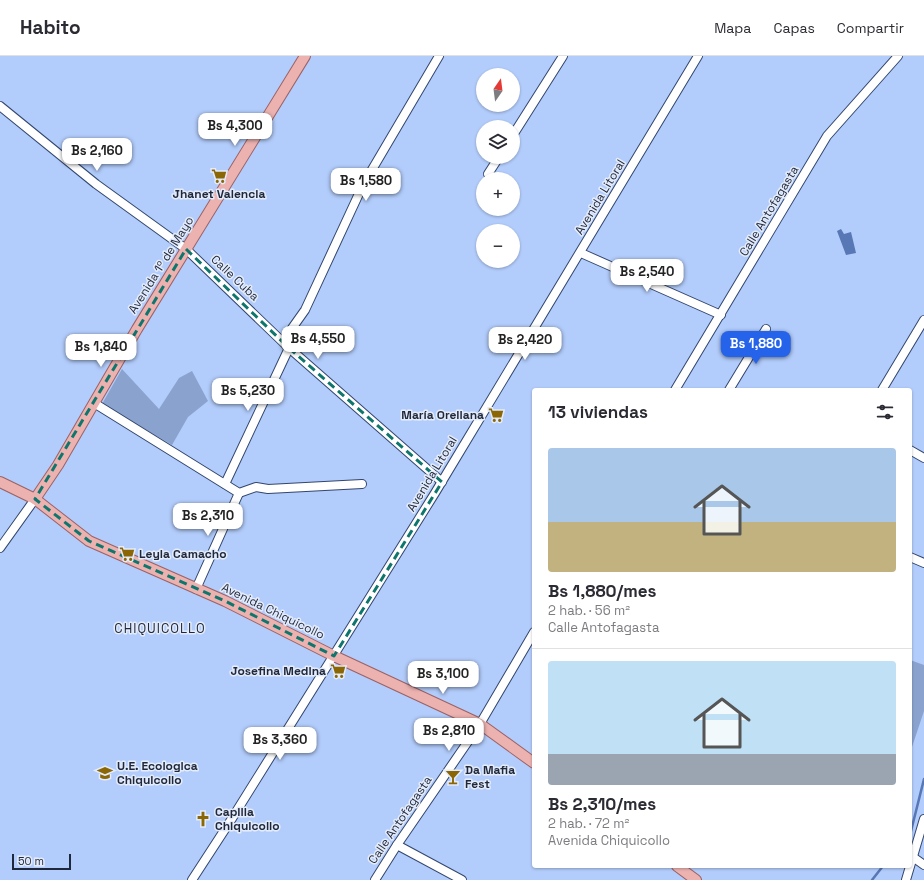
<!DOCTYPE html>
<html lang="es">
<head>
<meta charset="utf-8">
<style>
	:root { --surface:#fff; --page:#f2f2f3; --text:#2b2b33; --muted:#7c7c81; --line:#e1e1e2; --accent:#2563eb }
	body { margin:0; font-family:"Space Grotesk",sans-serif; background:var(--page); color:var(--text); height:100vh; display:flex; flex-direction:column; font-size:15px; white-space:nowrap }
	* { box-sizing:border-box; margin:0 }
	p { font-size:13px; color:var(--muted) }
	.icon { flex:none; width:22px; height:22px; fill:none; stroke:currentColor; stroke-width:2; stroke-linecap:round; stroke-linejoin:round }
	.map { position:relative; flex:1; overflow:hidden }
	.panel { position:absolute; left:532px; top:332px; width:380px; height:480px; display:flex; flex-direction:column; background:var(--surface); border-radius:4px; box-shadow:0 1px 3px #0004 }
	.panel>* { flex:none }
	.needle { width:26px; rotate:14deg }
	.controls { position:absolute; left:476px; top:12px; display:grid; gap:8px }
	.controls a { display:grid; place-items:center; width:44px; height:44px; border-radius:50%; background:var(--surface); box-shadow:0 1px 3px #0004; font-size:20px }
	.scale { position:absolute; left:12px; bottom:10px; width:59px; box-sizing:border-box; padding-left:4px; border:2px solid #1f283a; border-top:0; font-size:11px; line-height:14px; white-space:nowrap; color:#1f283a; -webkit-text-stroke:3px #e4ecfb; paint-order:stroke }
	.price { position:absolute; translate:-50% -34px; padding:0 9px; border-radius:8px; background:#fff; color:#222; font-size:13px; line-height:26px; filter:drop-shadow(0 1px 2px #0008) }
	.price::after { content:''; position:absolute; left:50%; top:24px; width:12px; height:9px; margin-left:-6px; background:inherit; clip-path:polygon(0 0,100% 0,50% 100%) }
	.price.current { background:var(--accent); color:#fff }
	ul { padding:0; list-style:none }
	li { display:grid; align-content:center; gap:8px; height:212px; padding:0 16px }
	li+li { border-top:1px solid var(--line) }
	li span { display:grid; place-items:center; height:124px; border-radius:4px; color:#555 }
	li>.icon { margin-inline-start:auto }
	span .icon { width:72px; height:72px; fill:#fffc; stroke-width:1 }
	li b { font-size:17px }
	h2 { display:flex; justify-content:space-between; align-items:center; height:48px; padding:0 16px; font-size:17px }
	header { display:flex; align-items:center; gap:24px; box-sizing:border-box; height:56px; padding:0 20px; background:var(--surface); border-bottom:1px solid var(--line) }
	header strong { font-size:19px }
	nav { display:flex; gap:22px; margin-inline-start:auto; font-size:14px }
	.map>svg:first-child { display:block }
	.green { fill:#8aa2ce }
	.water { fill:#5777b5 }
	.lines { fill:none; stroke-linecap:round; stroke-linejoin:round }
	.stream { stroke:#5777b5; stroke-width:2.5 }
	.minor-casing { stroke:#32466e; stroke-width:10 }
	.major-casing { stroke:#9b6164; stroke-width:12 }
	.minor { stroke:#fff; stroke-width:8 }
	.major { stroke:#ebb2b0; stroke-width:10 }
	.marked { fill:none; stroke:#0f766e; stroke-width:3; stroke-dasharray:8 5; stroke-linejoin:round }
	.labels { text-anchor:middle; stroke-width:3; stroke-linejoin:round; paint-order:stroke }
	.poi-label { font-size:12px; font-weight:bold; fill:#1f283a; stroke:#e4ecfb; text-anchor:start }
	.street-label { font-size:12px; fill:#1f283a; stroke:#e4ecfb }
	.neighbourhood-label { font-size:13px; letter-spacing:1px; fill:#1f283a; stroke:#e4ecfb }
</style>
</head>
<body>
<header>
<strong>Habito</strong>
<nav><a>Mapa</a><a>Capas</a><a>Compartir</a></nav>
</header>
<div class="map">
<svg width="924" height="824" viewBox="0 0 924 824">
	<rect width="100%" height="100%" fill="#b2ccfb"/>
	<g class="green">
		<path d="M122,313L159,353L179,322L192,315L208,345L188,361L172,389L102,348Z"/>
		<path d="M910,604L924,609V655L910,697Z"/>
	</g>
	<path class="water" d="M841,173L844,178L851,176L856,197L846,199L837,175Z"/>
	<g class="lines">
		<g class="stream">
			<path d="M910,779L924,723"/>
			<path d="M872,824L883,810"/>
		</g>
		<g class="minor-casing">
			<g id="minor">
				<path d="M0,50L96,128L186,193L289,292L442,426"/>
				<path d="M513,79L563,0"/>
				<path d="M488,118L499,101"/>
				<path d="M581,197L721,259"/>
				<path d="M283,285L305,254L363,129L439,0"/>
				<path d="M675,334L827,80L898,0"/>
				<path d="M729,334L766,273"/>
				<path d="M882,334L924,264"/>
				<path d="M94,347L239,437L256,431L268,433L362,428"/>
				<path d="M910,394L924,402"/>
				<path d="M225,428L289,292"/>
				<path d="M0,492L35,443"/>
				<path d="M910,501L924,507"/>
				<path d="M196,533L239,437"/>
				<path d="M397,789L462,824"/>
				<path d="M910,799L924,809"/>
				<path d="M192,824L231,764L435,437L698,0"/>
				<path d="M375,824L397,789L480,668L534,576"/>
				<path d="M906,824L924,763"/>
			</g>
		</g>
		<g class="major-casing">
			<g id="major">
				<path d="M0,426L35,443L89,485L225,545L334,600L480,668L534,707"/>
				<path d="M35,443L58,409L137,273L305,0"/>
				<path d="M677,810L696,824"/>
			</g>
		</g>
		<use href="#minor" class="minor"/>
		<use href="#major" class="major"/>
	</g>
	<path class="marked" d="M186,193L289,292L442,426L334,600L225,545L89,485L35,443Z"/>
	<defs>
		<g id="supermarket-bare" transform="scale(1.2)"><path d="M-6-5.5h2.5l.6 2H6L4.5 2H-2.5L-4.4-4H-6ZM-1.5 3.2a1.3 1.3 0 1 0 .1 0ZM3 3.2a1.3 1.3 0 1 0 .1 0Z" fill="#8b6605" stroke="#e4ecfb" stroke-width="2.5" paint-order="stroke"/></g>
		<g id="school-bare" transform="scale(1.2)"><path d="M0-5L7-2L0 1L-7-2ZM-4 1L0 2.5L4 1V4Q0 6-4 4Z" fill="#8b6605" stroke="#e4ecfb" stroke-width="2.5" paint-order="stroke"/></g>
		<g id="bar-bare" transform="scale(1.2)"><path d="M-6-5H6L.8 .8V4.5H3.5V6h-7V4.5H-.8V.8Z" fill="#8b6605" stroke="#e4ecfb" stroke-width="2.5" paint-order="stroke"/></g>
		<g id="church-bare" transform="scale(1.2)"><path d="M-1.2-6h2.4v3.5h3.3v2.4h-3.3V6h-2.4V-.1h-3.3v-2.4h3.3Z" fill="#8b6605" stroke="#e4ecfb" stroke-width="2.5" paint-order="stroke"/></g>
	</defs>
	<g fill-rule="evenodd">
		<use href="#supermarket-bare" x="219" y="120"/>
		<use href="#supermarket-bare" x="496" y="359"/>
		<use href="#supermarket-bare" x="127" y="498"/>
		<use href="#supermarket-bare" x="338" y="615"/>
		<use href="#school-bare" x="105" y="717"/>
		<use href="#bar-bare" x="453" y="721"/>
		<use href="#church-bare" x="203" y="763"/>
	</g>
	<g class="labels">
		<g class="poi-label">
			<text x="219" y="142" text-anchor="middle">Jhanet Valencia</text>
			<text x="484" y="363" text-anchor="end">María Orellana</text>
			<text x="139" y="502">Leyla Camacho</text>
			<text x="326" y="619" text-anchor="end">Josefina Medina</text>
			<text x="117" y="714">U.E. Ecologica<tspan x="117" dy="14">Chiquicollo</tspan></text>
			<text x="465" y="718">Da Mafia<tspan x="465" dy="14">Fest</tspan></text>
			<text x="215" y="760">Capilla<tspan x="215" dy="14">Chiquicollo</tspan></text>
		</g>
		<g class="street-label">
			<text transform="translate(600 141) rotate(-59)" y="4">Avenida Litoral</text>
			<text transform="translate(769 155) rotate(-59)" y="4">Calle Antofagasta</text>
			<text transform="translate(161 209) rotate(-58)" y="4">Avenida 1º de Mayo</text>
			<text transform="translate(235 222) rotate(43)" y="4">Calle Cuba</text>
			<text transform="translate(432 418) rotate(-59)" y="4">Avenida Litoral</text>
			<text transform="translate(273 555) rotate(26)" y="4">Avenida Chiquicollo</text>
			<text transform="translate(400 764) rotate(-56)" y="4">Calle Antofagasta</text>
		</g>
		<g class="neighbourhood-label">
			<text x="160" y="577">CHIQUICOLLO</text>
		</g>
	</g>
</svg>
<div class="controls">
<a><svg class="needle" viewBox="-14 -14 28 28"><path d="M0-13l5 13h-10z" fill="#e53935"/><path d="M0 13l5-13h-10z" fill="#7c7c81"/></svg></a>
<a><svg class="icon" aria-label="layers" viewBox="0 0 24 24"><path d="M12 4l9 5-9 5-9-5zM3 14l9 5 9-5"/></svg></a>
<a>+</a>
<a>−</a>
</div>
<div class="scale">50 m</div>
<b class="price" style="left:235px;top:91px">Bs 4,300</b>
<b class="price" style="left:97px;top:116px">Bs 2,160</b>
<b class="price" style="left:366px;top:146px">Bs 1,580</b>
<b class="price" style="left:647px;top:237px">Bs 2,540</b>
<b class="price" style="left:318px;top:304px">Bs 4,550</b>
<b class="price" style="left:525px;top:305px">Bs 2,420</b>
<b class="price current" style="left:756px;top:309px">Bs 1,880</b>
<b class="price" style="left:101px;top:312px">Bs 1,840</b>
<b class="price" style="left:248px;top:356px">Bs 5,230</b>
<b class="price" style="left:208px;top:481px">Bs 2,310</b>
<b class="price" style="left:443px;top:639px">Bs 3,100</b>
<b class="price" style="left:449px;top:696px">Bs 2,810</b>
<b class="price" style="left:280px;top:705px">Bs 3,360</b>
<section class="panel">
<h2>13 viviendas<svg class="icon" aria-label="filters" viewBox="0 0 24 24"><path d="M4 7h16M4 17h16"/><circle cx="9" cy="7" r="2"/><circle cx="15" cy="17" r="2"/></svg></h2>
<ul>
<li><span style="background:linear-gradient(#a9c7e8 60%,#c2b280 0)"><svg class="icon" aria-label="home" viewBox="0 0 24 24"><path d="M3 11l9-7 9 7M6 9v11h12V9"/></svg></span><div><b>Bs 1,880/mes</b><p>2 hab. · 56 m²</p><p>Calle Antofagasta</p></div></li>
<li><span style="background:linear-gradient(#bfe0f5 75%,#9aa5b1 0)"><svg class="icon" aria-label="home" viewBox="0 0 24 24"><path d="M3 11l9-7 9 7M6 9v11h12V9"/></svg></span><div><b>Bs 2,310/mes</b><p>2 hab. · 72 m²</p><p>Avenida Chiquicollo</p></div></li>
</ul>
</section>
</div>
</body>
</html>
